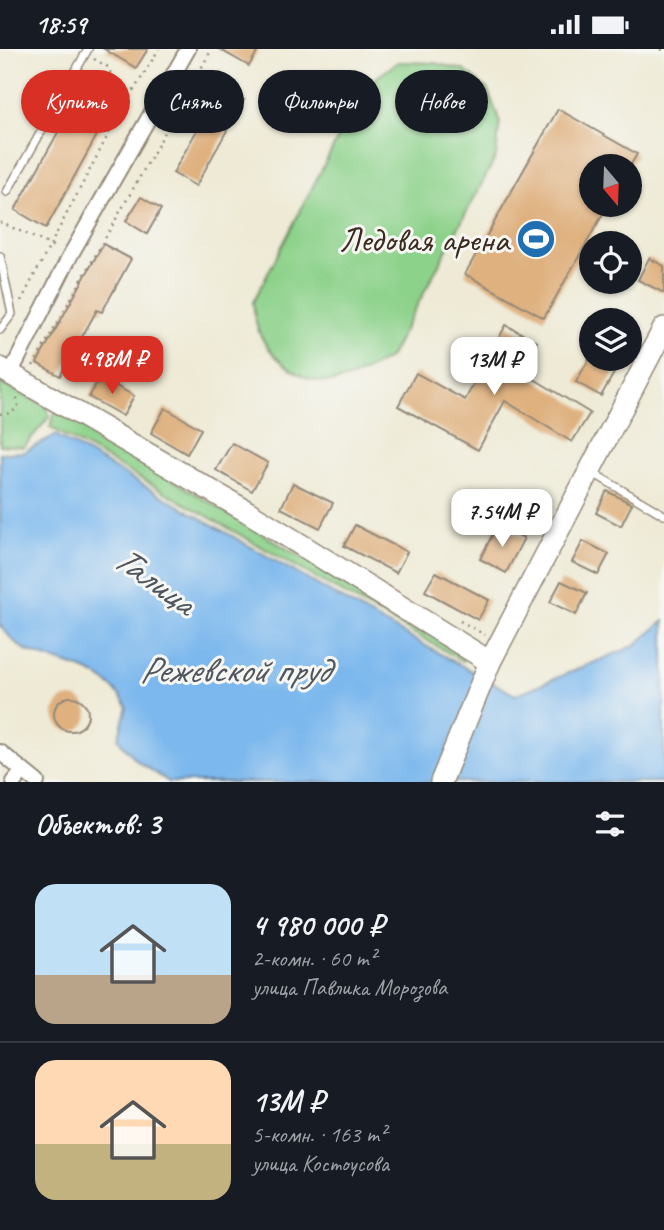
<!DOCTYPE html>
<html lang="ru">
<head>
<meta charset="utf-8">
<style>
	:root { --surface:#171b24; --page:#242831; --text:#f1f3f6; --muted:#9ea1a6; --line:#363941; --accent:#d93025 }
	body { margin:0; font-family:Caveat,sans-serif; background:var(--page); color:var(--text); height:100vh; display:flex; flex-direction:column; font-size:26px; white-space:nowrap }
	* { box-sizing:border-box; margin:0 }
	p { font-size:23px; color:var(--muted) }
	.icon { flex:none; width:38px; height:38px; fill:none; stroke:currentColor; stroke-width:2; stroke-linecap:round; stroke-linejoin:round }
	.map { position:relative; height:733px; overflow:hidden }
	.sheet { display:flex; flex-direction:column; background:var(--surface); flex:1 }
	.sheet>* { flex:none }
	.guide { position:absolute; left:21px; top:21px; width:623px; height:63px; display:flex; gap:14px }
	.needle { width:46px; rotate:161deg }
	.buttons { position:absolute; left:579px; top:105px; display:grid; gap:14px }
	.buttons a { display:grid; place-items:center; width:63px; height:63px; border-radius:50%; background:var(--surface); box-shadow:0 2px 5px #0004; font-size:35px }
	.price { position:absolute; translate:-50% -60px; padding:0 16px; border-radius:14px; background:#fff; color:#222; font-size:23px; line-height:46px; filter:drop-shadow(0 2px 4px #0008) }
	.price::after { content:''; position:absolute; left:50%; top:42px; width:21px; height:16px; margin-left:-10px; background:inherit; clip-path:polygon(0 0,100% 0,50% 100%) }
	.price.current { background:var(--accent); color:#fff }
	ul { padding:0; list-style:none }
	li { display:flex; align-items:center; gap:21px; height:175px; padding:0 35px }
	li+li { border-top:2px solid var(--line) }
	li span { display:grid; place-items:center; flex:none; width:196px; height:140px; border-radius:21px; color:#555 }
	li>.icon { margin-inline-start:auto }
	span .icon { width:84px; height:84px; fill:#fffc; stroke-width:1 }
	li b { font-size:30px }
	h2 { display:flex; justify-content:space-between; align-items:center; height:84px; padding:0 35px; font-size:30px }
	.chip { padding:0 24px; border-radius:32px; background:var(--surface); box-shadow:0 2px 5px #0004; font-size:24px; line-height:63px }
	.chip.current { background:var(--accent); color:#fff }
	.status { display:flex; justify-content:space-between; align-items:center; height:49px; padding:0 35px; background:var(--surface); direction:ltr }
	.status svg { height:19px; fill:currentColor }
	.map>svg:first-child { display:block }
	.green { fill:#8dd28b; stroke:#647e54; stroke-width:2 }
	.water { fill:#7bb8ed; stroke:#5b7186; stroke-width:2 }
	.building { fill:#dfb17f }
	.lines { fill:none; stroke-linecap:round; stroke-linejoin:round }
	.lane-casing { stroke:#948a7a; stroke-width:10 }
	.street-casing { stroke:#948a7a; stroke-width:18 }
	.secondary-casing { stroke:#948a7a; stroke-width:24 }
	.path { stroke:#948a7a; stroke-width:2.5; stroke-dasharray:2 5; stroke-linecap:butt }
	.lane { stroke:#fff; stroke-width:7 }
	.street { stroke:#fff; stroke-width:14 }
	.secondary { stroke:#fff; stroke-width:21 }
	.labels { text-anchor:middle; stroke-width:6; stroke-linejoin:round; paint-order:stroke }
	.poi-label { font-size:35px; fill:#3b2a1e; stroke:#f6f6f2; text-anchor:end }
	.water-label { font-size:37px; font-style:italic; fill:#4e555c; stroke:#f6f6f2 }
</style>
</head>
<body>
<div class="status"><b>18:59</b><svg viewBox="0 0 49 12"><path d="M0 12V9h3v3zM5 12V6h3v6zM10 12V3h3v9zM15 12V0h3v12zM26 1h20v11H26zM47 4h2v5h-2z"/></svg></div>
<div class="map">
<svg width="664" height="733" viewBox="0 0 664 733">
	<rect width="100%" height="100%" fill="#f6f6f2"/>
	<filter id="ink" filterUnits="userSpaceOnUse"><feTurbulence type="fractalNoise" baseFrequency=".0143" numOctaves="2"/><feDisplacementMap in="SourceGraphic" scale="14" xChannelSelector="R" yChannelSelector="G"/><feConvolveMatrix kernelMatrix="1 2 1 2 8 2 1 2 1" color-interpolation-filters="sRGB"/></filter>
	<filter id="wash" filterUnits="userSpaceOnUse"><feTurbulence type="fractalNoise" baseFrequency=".00686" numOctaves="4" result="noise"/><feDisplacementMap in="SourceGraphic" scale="28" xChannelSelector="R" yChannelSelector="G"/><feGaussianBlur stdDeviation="1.57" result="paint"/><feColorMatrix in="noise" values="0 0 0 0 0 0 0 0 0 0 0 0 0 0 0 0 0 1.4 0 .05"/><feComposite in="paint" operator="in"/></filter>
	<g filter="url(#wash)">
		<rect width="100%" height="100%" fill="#eeead5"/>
		<g class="green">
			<path d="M398,13L434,14L464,21L487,40L500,72L496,108L389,309C371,319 350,332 329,333C299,333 267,306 258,280C255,272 254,261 253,253L365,37Z"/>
			<path d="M0,334L45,356L50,367L24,398L0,396Z"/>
			<path d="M56,361L464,606L463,612L50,378Z"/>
		</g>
		<path class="water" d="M56,386L375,569L515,646L634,597L664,572V733H169L137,712L118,690L127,657C100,613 64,619 24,600C15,595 7,584 0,577V404L24,403Z"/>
		<g id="blocks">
			<g class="building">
				<path d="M104,0H148L136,19Z"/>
				<path d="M219,0H259L249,17Z"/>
				<path d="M87,31L118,48L46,179L15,161Z"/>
				<path d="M221,38L244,51L196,137L173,124Z"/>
				<path d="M558,60L637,105L630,117H592V156H608L544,269L465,225Z"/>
				<path d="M141,148L161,160L147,185L126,172Z"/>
				<path d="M103,195L131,210L102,263L97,261L60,327L37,314Z"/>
				<path d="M649,209L664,217V244L638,231Z"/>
				<path d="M506,276L537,293L521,322L590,364L572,393L505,352L478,401L398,357L416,324L465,351Z"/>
				<path d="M589,310H622L601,347L576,333Z"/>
				<path d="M100,328L134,347L123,367L89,348Z"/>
				<path d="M165,359L201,380L187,405L151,384Z"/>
				<path d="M232,394L268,414L252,442L216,421Z"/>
				<path d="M293,434L333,454L320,479L281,459Z"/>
				<path d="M607,442L632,455L621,477L596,464Z"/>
				<path d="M498,475L524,489L506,524L480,510Z"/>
				<path d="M355,476L407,503L396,524L344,497Z"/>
				<path d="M583,492L609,505L598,526L572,513Z"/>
				<path d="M436,523L489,551L478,571L425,542Z"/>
				<path d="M561,532L587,544L576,566L550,553Z"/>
				<circle cx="71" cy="665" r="17"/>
			</g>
		</g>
	</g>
	<g filter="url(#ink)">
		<use href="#blocks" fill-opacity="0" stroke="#948a7a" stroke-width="2"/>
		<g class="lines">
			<g class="lane-casing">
				<g id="lane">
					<path d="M7,143L88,0"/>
					<path d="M0,207L12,265L0,281"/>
					<path d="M593,424L664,466"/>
				</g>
			</g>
			<g class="street-casing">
				<g id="street">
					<path d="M10,325L71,205L188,0"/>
					<path d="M0,703L37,733"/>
					<path d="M14,733L23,722"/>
				</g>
			</g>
			<g class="secondary-casing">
				<g id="secondary">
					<path d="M0,319L248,463L490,613"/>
					<path d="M441,733L490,613L664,279"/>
				</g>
			</g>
			<g class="path">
				<path d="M661,0L664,2"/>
				<path d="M94,10L108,18L124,57"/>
				<path d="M0,173L57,199"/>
				<path d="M21,252L117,69L159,0"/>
				<path d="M33,317L212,0"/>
				<path d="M0,365L12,364L18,357L17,349"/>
				<path d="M460,572L485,586"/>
			</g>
			<use href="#lane" class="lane"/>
			<use href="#street" class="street"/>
			<use href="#secondary" class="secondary"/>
		</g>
	</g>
	<defs>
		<g id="stadium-disc" transform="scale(2.0125)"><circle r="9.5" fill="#1f6fb2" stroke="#f6f6f2"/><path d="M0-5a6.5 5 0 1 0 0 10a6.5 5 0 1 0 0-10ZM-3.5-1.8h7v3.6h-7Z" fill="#fff"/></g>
	</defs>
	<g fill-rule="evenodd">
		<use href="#stadium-disc" x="536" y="190"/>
	</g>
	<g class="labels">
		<g class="poi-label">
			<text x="509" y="202">Ледовая арена</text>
		</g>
		<g class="water-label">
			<text transform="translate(155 530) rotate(36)" y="13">Талица</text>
			<text x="234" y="633">Режевской пруд</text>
		</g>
	</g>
</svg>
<div class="buttons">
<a><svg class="needle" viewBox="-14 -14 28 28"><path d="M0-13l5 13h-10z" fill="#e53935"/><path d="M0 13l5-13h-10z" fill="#9ea1a6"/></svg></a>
<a><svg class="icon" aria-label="locate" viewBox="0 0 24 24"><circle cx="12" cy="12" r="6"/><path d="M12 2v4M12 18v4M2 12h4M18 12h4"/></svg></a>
<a><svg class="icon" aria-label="layers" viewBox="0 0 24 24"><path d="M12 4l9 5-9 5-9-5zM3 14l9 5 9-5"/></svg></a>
</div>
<b class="price current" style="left:112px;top:347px">4.98M ₽</b>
<b class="price" style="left:494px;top:348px">13M ₽</b>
<b class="price" style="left:502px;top:500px">7.54M ₽</b>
<div class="guide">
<a class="chip current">Купить</a>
<a class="chip">Снять</a>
<a class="chip">Фильтры</a>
<a class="chip">Новое</a>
</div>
</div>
<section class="sheet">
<h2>Объектов: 3<svg class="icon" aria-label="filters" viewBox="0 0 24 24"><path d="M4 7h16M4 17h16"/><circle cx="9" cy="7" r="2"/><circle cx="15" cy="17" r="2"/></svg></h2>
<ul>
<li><span style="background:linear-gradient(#bfe0f5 65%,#b9a48a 0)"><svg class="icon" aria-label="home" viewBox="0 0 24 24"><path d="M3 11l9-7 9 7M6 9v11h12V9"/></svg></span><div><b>4 980 000 ₽</b><p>2-комн. · 60 m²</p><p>улица Павлика Морозова</p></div></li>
<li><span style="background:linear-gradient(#ffd9b3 60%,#c2b280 0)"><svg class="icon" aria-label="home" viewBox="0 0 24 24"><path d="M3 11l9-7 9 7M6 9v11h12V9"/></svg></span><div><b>13M ₽</b><p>5-комн. · 163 m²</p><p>улица Костоусова</p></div></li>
</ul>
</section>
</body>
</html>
